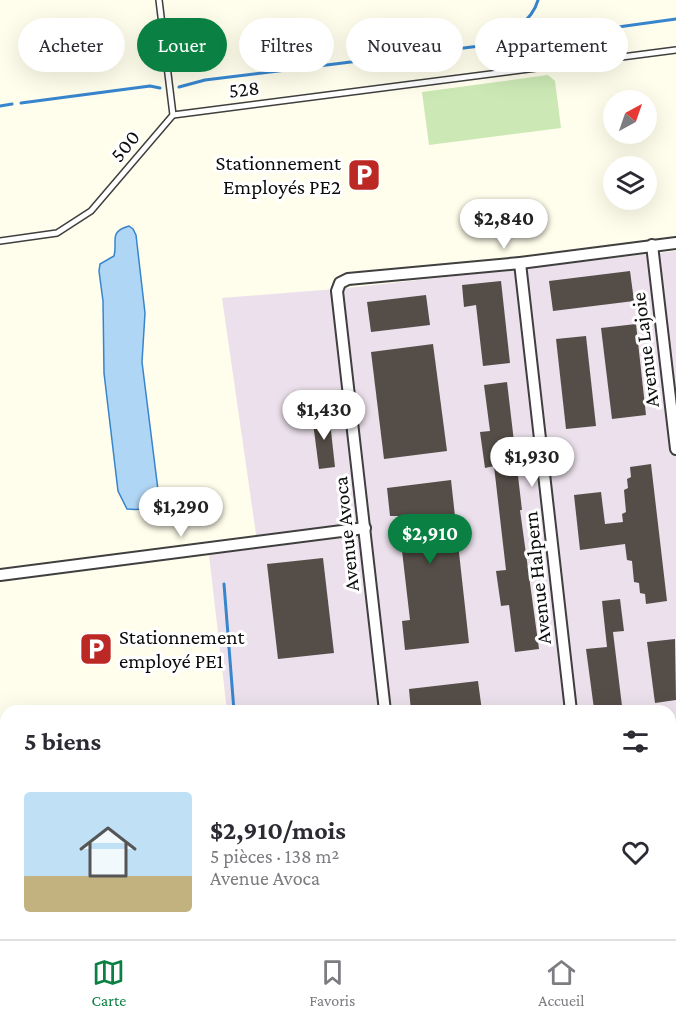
<!DOCTYPE html>
<html lang="fr">
<head>
<meta charset="utf-8">
<style>
	:root { --surface:#fff; --page:#f7f7f7; --text:#2b2b33; --muted:#7c7c81; --line:#e1e1e2; --accent:#0b8043 }
	body { margin:0; font-family:"Crimson Pro",serif; background:var(--page); color:var(--text); height:100vh; display:flex; flex-direction:column; font-size:22px; white-space:nowrap }
	* { box-sizing:border-box; margin:0 }
	p { font-size:20px; color:var(--muted) }
	.icon { flex:none; width:33px; height:33px; fill:none; stroke:currentColor; stroke-width:2; stroke-linecap:round; stroke-linejoin:round }
	.map { position:relative; flex:1; overflow:hidden }
	.details { position:absolute; left:0px; top:705px; width:676px; height:234px; display:flex; flex-direction:column; background:var(--surface); border-radius:18px 18px 0 0; box-shadow:0 6px 24px #0002 }
	.details>* { flex:none }
	.guide { position:absolute; left:18px; top:18px; width:640px; height:54px; display:flex; gap:12px }
	.needle { width:39px; rotate:40deg }
	.controls { position:absolute; left:603px; top:90px; display:grid; gap:12px }
	.controls a { display:grid; place-items:center; width:54px; height:54px; border-radius:50%; background:var(--surface); box-shadow:0 6px 24px #0002; font-size:30px }
	.price { position:absolute; translate:-50% -51px; padding:0 14px; border-radius:21px; background:#fff; color:#222; font-size:20px; line-height:39px; filter:drop-shadow(0 2px 3px #0008) }
	.price::after { content:''; position:absolute; left:50%; top:36px; width:18px; height:14px; margin-left:-9px; background:inherit; clip-path:polygon(0 0,100% 0,50% 100%) }
	.price.selected { background:var(--accent); color:#fff }
	ul { padding:0; list-style:none }
	li { display:flex; align-items:center; gap:18px; height:150px; padding:0 24px }
	li+li { border-top:2px solid var(--line) }
	li span { display:grid; place-items:center; flex:none; width:168px; height:120px; border-radius:6px; color:#555 }
	li>.icon { margin-inline-start:auto }
	span .icon { width:72px; height:72px; fill:#fffc; stroke-width:1 }
	li b { font-size:26px }
	h2 { display:flex; justify-content:space-between; align-items:center; height:72px; padding:0 24px; font-size:26px }
	.tag { padding:0 21px; border-radius:27px; background:var(--surface); box-shadow:0 6px 24px #0002; font-size:21px; line-height:54px }
	.tag.selected { background:var(--accent); color:#fff }
	.menu { display:flex; justify-content:space-around; align-items:center; height:84px; border-top:2px solid var(--line); background:var(--surface); font-size:16px; color:var(--muted) }
	.menu a { display:grid; justify-items:center; gap:3px }
	.menu .selected { color:var(--accent) }
	.map>svg:first-child { display:block }
	.industrial { fill:#ebe0eb }
	.green { fill:#cce9b5 }
	.water { fill:#b0d6f6; stroke:#3785cd; stroke-width:1.5 }
	.lines { fill:none; stroke-linecap:round; stroke-linejoin:round }
	.stream { stroke:#3785cd; stroke-width:3 }
	.building { fill:#554e48 }
	.service-casing { stroke:#3f3f3f; stroke-width:8 }
	.minor-casing { stroke:#3f3f3f; stroke-width:14 }
	.secondary-casing { stroke:#2e2e2e; stroke-width:18 }
	.motorway-casing { stroke:#1d1d1d; stroke-width:22 }
	.service { stroke:#fff; stroke-width:5 }
	.minor { stroke:#fff; stroke-width:10 }
	.secondary { stroke:#fffda6; stroke-width:15 }
	.motorway { stroke:#f5ab53; stroke-width:20 }
	.labels { text-anchor:middle; stroke-width:6; stroke-linejoin:round; paint-order:stroke }
	.street-label { font-size:21px; fill:#0c0c0c; stroke:#fff }
	.poi-label { font-size:21px; fill:#0c0c0c; stroke:#fff; text-anchor:end }
</style>
</head>
<body>
<div class="map">
<svg width="676" height="939" viewBox="0 0 676 939">
	<rect width="100%" height="100%" fill="#fffdeb"/>
	<g class="industrial">
		<path d="M676,251V780H671L670,711H227L209,555L258,548L222,298L348,288Z"/>
		<path d="M676,854V939H0V893L6,892V933H670L671,855Z"/>
	</g>
	<path class="green" d="M548,75L555,81L561,128L429,145L422,92Z"/>
	<path class="water" d="M129,226L133,229L136,235L145,313L142,362L159,498C155,510 138,510 127,509L118,491L104,373L103,301L99,271L100,264L114,256C118,241 108,232 129,226Z"/>
	<g class="lines">
		<g class="stream">
			<path d="M486,43C507,37 532,22 538,0"/>
			<path d="M179,87L205,80L496,44L676,19"/>
			<path d="M21,103L150,86L160,88"/>
			<path d="M0,106L12,104"/>
			<path d="M224,584L234,711"/>
			<path d="M232,939L235,933"/>
		</g>
	</g>
	<g class="building">
		<path d="M630,271L634,301L553,311L549,281Z"/>
		<path d="M501,281L510,363L483,366L476,305L464,307L462,285Z"/>
		<path d="M426,295L430,325L371,332L367,302Z"/>
		<path d="M636,324L646,415L612,419L601,328Z"/>
		<path d="M586,336L596,426L566,429L556,339Z"/>
		<path d="M433,344L447,451L384,459L371,352Z"/>
		<path d="M507,382L522,510H520L539,649L515,652L509,605L501,606L496,571L506,570L494,466L485,468L480,432L490,431L484,385Z"/>
		<path d="M329,413L335,467L319,469L312,415Z"/>
		<path d="M651,464L667,601L646,604L645,594L640,593L639,583L634,582L632,561L627,560L625,544L580,550L574,495L601,492L605,524L623,522L622,514L626,512L624,490L628,488L627,479L631,477L630,467Z"/>
		<path d="M451,480L469,643L405,650L402,621L410,620L398,516H390L387,488Z"/>
		<path d="M323,558L334,653L278,659L267,564Z"/>
		<path d="M620,599L624,631L613,632L622,706L594,709L586,649L607,647L602,601Z"/>
		<path d="M675,639L676,700L655,703L647,642Z"/>
		<path d="M478,681L482,711H411L409,689Z"/>
	</g>
	<g class="lines">
		<g class="service-casing">
			<g id="service">
				<path d="M173,115L676,50"/>
				<path d="M0,241L57,233L91,211L173,115L159,0"/>
			</g>
		</g>
		<g class="minor-casing">
			<g id="minor">
				<path d="M652,245L676,449"/>
				<path d="M520,263L571,711"/>
				<path d="M0,575L365,528"/>
				<path d="M385,711L337,291L340,283L348,279L520,263L676,243"/>
				<path d="M103,939L107,933"/>
				<path d="M351,939L354,933"/>
			</g>
		</g>
		<g class="secondary-casing">
			<g id="secondary">
				<path d="M670,793H676"/>
				<path d="M0,795H6"/>
				<path d="M670,841H676"/>
				<path d="M0,880H6"/>
			</g>
		</g>
		<g class="motorway-casing">
			<g id="motorway">
				<path d="M670,811H676"/>
				<path d="M0,814L6,815"/>
				<path d="M670,825H676"/>
				<path d="M0,837H6"/>
			</g>
		</g>
		<use href="#service" class="service"/>
		<use href="#minor" class="minor"/>
		<use href="#secondary" class="secondary"/>
		<use href="#motorway" class="motorway"/>
	</g>
	<defs>
		<g id="parking-square" transform="scale(1.725)"><rect x="-9" y="-9" width="18" height="18" rx="4" fill="#bc2924" stroke="#fff"/><path d="M-3.5-5.5H1a3.5 3.5 0 0 1 0 7H-1V5.5H-3.5ZM-1-3.4V-.6H.8a1.4 1.4 0 0 0 0-2.8Z" fill="#fff"/></g>
	</defs>
	<g fill-rule="evenodd">
		<use href="#parking-square" x="364" y="175"/>
		<use href="#parking-square" x="96" y="649"/>
	</g>
	<g class="labels">
		<g class="street-label">
			<text transform="translate(244 89) rotate(-7)" y="7">528</text>
			<text transform="translate(125 146) rotate(-51)" y="7">500</text>
			<text transform="translate(645 350) rotate(-97)" y="7">Avenue Lajoie</text>
			<text transform="translate(346 534) rotate(-96)" y="7">Avenue Avoca</text>
			<text transform="translate(537 578) rotate(-96)" y="7">Avenue Halpern</text>
		</g>
		<g class="poi-label">
			<text x="341" y="170">Stationnement<tspan x="341" dy="24">Employés PE2</tspan></text>
			<text x="119" y="644" text-anchor="start">Stationnement<tspan x="119" dy="24">employé PE1</tspan></text>
		</g>
	</g>
</svg>
<div class="controls">
<a><svg class="needle" viewBox="-14 -14 28 28"><path d="M0-13l5 13h-10z" fill="#e53935"/><path d="M0 13l5-13h-10z" fill="#7c7c81"/></svg></a>
<a><svg class="icon" aria-label="layers" viewBox="0 0 24 24"><path d="M12 4l9 5-9 5-9-5zM3 14l9 5 9-5"/></svg></a>
</div>
<b class="price" style="left:504px;top:250px">$2,840</b>
<b class="price" style="left:324px;top:441px">$1,430</b>
<b class="price" style="left:532px;top:488px">$1,930</b>
<b class="price" style="left:181px;top:538px">$1,290</b>
<b class="price selected" style="left:430px;top:565px">$2,910</b>
<div class="guide">
<a class="tag">Acheter</a>
<a class="tag selected">Louer</a>
<a class="tag">Filtres</a>
<a class="tag">Nouveau</a>
<a class="tag">Appartement</a>
</div>
<section class="details">
<h2>5 biens<svg class="icon" aria-label="filters" viewBox="0 0 24 24"><path d="M4 7h16M4 17h16"/><circle cx="9" cy="7" r="2"/><circle cx="15" cy="17" r="2"/></svg></h2>
<ul>
<li><span style="background:linear-gradient(#bfe0f5 70%,#c2b280 0)"><svg class="icon" aria-label="home" viewBox="0 0 24 24"><path d="M3 11l9-7 9 7M6 9v11h12V9"/></svg></span><div><b>$2,910/mois</b><p>5 pièces · 138 m²</p><p>Avenue Avoca</p></div><svg class="icon" aria-label="heart" viewBox="0 0 24 24"><path d="M12 20l-8-8c-3-5 5-10 8-4 3-6 11-1 8 4z"/></svg></li>
</ul>
</section>
</div>
<nav class="menu">
<a class="selected"><svg class="icon" aria-label="map" viewBox="0 0 24 24"><path d="M3 6l6-2 6 2 6-2v14l-6 2-6-2-6 2zM9 4v14M15 6v14"/></svg>Carte</a>
<a><svg class="icon" aria-label="saved" viewBox="0 0 24 24"><path d="M7 4h10v16l-5-4-5 4z"/></svg>Favoris</a>
<a><svg class="icon" aria-label="home" viewBox="0 0 24 24"><path d="M3 11l9-7 9 7M6 9v11h12V9"/></svg>Accueil</a>
</nav>
</body>
</html>
